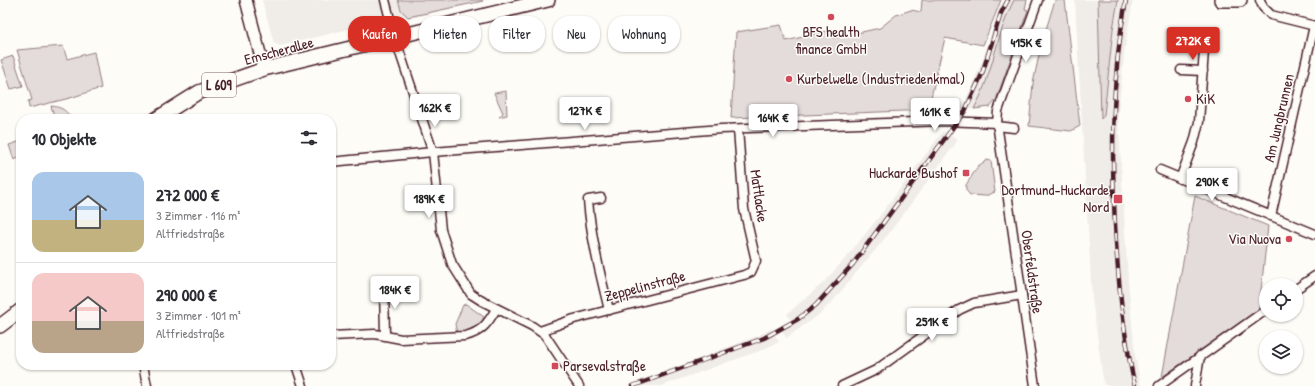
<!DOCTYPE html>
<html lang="de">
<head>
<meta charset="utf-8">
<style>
	:root { --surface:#fff; --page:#f7f7f7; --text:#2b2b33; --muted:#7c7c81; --line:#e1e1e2; --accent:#d93025 }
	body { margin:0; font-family:"Patrick Hand",sans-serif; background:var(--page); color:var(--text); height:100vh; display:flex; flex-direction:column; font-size:15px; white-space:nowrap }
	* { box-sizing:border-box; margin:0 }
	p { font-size:13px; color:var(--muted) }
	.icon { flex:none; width:22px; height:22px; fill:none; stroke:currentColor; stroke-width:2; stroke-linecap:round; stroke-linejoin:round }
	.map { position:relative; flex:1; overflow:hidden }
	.details { position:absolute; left:16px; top:114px; width:320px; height:256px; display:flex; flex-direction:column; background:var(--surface); border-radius:16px; box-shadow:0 1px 3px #0004 }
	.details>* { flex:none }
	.guide { position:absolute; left:348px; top:16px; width:380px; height:36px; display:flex; gap:8px }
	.controls { position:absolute; left:1259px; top:278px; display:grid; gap:8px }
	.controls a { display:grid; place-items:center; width:44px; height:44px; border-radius:50%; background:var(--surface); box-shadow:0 1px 3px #0004; font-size:20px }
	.price { position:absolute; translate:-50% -34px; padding:0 9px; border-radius:4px; background:#fff; color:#222; font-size:13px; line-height:26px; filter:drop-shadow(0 1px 2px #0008) }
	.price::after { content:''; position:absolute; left:50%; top:24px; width:12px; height:9px; margin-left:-6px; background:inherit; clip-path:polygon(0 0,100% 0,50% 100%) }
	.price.current { background:var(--accent); color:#fff }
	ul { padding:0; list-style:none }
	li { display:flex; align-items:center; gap:12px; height:100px; padding:0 16px }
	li+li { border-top:1px solid var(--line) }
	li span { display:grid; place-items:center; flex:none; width:112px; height:80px; border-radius:12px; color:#555 }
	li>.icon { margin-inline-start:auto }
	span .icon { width:48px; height:48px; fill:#fffc; stroke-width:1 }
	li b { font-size:17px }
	h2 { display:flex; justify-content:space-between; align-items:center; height:48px; padding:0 16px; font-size:17px }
	.pill { padding:0 14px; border-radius:16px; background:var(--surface); box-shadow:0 1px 3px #0004; font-size:14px; line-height:36px }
	.pill.current { background:var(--accent); color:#fff }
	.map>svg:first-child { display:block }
	.built { fill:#f0ece8 }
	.green { fill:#e3dcda; stroke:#967e82 }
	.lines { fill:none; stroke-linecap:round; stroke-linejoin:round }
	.street-casing { stroke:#4a1f2b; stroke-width:11 }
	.secondary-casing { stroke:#4a1f2b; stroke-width:14 }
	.primary-casing { stroke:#4a1f2b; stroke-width:16 }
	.street { stroke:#fdfcf7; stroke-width:8 }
	.secondary { stroke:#fdfcf7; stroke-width:11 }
	.primary { stroke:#fdfcf7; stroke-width:13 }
	.rail-casing { stroke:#4a1f2b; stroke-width:4.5 }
	.rail { stroke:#fdfcf7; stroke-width:3; stroke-dasharray:9; stroke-linecap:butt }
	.poi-dot { fill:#d1495b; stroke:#fdfcf7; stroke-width:1.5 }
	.labels { text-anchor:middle; stroke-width:3; stroke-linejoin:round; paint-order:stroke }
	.shield { fill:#fdfcf7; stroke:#806168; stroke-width:1 }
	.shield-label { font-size:14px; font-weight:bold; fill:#4a1f2b }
	.poi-label { font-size:15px; fill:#4a1f2b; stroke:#fdfcf7; text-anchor:start }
	.street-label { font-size:15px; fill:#4a1f2b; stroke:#fdfcf7 }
</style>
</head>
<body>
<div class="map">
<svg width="1315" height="386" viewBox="0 0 1315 386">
	<rect width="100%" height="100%" fill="#fdfcf7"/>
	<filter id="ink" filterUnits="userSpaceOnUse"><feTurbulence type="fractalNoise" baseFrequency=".025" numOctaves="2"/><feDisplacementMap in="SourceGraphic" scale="8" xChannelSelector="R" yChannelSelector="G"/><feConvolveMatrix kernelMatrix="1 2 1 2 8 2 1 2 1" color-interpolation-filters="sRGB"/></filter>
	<g filter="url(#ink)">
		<g class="built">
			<path d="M262,0H488L411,18H396L373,23L280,46L274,43Z"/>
			<path d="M1005,0H1014L1004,25L983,94L974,109H962L983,60L999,8Z"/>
			<path d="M1075,0H1098L1101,119L1104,115L1113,29L1118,0H1133L1125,47L1118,113L1128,281L1135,355L1141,386L1104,385L1092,298Z"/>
			<path d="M943,131L958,140L890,232L833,301L820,314L786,338L780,326L791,320L787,314L823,283L844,260L879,217Z"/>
			<path d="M771,329L779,342L759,351L661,386H627L757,336Z"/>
		</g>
		<g class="green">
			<path d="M398,0H482L483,1L408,17L401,10Z"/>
			<path d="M922,0H1001L983,45L945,38L928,110L731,118L736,32L781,25L786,41L831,30L834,38L880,28L896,15L911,10L921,12Z"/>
			<path d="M1014,0H1027L1025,9L1028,10L996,100L990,107L974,109C993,75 996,34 1014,0Z"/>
			<path d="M1055,0H1065L1080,126L1071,131L1029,126L1033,83L1041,46Z"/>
			<path d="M1098,0H1118L1113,29L1104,115L1101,119Z"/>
			<path d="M63,46L67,59L94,52L101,88L70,98L29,108L28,101L32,100L17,50Z"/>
			<path d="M13,56L23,86L11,89L1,60Z"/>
			<path d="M506,91L507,115L499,117L503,113L494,93Z"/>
			<path d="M51,106C61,107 67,110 71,119H55Z"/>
			<path d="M21,141V157L14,160L9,145Z"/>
			<path d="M987,160L991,161L995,192L985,196L970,195L966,190V185L978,166Z"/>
			<path d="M1195,196L1268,226L1259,309L1162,377Z"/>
			<path d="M466,304L484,317C479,330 469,331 457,333L455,324L463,305Z"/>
		</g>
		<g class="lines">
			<g class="street-casing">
				<g id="street">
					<path d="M385,0L395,38L433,152L441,230L452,264L471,294L482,301L532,326L545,335L579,386"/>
					<path d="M1260,0L1263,7L1271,15L1315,26"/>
					<path d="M1181,70L1203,71"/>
					<path d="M997,126L1014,128"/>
					<path d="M331,162L433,152L721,129L942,121L997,123"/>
					<path d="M1160,170L1315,234"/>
					<path d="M1180,179L1194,142L1199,122L1205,36"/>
					<path d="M601,198L588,200C591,238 600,273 609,310"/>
					<path d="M1271,216L1314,26"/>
					<path d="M384,285L385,335"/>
					<path d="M1296,289L1315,276"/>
					<path d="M540,331L574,319L744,275L751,272L756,261L744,209L738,129"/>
					<path d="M331,336L375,334L401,339L465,336C482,332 488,323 496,309"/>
					<path d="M143,365L147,386"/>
					<path d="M296,365L303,386"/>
					<path d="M842,386L876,370L959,310L974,303L1022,295"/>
					<path d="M1035,386L997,123L998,111L1038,0"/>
					<path d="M1159,386L1266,310"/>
					<path d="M1195,386L1200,356"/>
				</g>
			</g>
			<g class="secondary-casing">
				<path id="secondary" d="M246,0L264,69"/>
			</g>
			<g class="primary-casing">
				<g id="primary">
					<path d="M1221,0H1240"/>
					<path d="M156,119L199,92L264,69L548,0"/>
					<path d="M0,326L21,310"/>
				</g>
			</g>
			<use href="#street" class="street"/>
			<use href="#secondary" class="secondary"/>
			<use href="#primary" class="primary"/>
			<g class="rail-casing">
				<g id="rail">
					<path d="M1126,0C1111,80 1111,161 1116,242C1119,290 1124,339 1135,386"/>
					<path d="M633,386L764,338L798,319L816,305L853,264L965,111L982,74L1001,13L1008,0"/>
				</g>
			</g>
			<use href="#rail" class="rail"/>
		</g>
	</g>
	<g class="poi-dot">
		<circle cx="831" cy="17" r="4"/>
		<circle cx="789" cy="79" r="4"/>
		<circle cx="1188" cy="99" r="4"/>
		<rect x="962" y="169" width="8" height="8" rx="2"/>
		<rect x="1113" y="194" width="10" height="10" rx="2"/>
		<circle cx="1289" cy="239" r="4"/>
		<rect x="551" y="362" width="8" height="8" rx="2"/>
	</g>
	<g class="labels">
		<rect class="shield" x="202" y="73" width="34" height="24" rx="3"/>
		<g class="shield-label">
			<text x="219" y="90">L 609</text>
		</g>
		<g class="poi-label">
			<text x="831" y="37" text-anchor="middle">BFS health<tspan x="831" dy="17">finance GmbH</tspan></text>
			<text x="797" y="84">Kurbelwelle (Industriedenkmal)</text>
			<text x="1196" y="104">KiK</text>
			<text x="958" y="178" text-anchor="end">Huckarde Bushof</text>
			<text x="1109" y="195" text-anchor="end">Dortmund-Huckarde<tspan x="1109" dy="17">Nord</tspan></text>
			<text x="1281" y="244" text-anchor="end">Via Nuova</text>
			<text x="563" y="371">Parsevalstraße</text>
		</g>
		<g class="street-label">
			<text transform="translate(279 51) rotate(-15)" y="5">Emscherallee</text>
			<text transform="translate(1279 118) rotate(-77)" y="5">Am Jungbrunnen</text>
			<text transform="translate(759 196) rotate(82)" y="5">Mattlacke</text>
			<text transform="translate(1032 272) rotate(82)" y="5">Oberfeldstraße</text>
			<text transform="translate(645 286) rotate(-15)" y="5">Zeppelinstraße</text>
		</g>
	</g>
</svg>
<div class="controls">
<a><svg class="icon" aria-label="locate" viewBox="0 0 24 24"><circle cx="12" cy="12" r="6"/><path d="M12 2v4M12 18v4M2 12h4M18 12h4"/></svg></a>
<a><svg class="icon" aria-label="layers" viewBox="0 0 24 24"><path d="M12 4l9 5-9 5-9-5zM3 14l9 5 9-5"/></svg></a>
</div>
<b class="price current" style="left:1193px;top:61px">272K €</b>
<b class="price" style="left:1026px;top:63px">415K €</b>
<b class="price" style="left:435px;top:128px">162K €</b>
<b class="price" style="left:585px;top:131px">127K €</b>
<b class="price" style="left:935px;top:132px">161K €</b>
<b class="price" style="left:773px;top:138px">164K €</b>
<b class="price" style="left:1212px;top:202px">290K €</b>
<b class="price" style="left:429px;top:219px">189K €</b>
<b class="price" style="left:395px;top:310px">184K €</b>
<b class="price" style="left:932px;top:342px">251K €</b>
<div class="guide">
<a class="pill current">Kaufen</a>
<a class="pill">Mieten</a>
<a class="pill">Filter</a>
<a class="pill">Neu</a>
<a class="pill">Wohnung</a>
</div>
<section class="details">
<h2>10 Objekte<svg class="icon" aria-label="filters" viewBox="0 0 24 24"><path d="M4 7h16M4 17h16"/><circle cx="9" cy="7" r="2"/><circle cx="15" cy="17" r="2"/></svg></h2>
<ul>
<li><span style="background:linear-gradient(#a9c7e8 60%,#c2b280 0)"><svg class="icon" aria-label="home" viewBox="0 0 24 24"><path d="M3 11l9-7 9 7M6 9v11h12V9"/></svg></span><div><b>272 000 €</b><p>3 Zimmer · 116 m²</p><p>Altfriedstraße</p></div></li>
<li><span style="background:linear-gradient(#f6c9c9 60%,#b9a48a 0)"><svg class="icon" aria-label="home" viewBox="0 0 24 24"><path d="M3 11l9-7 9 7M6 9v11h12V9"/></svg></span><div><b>290 000 €</b><p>3 Zimmer · 101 m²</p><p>Altfriedstraße</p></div></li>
</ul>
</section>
</div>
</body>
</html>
